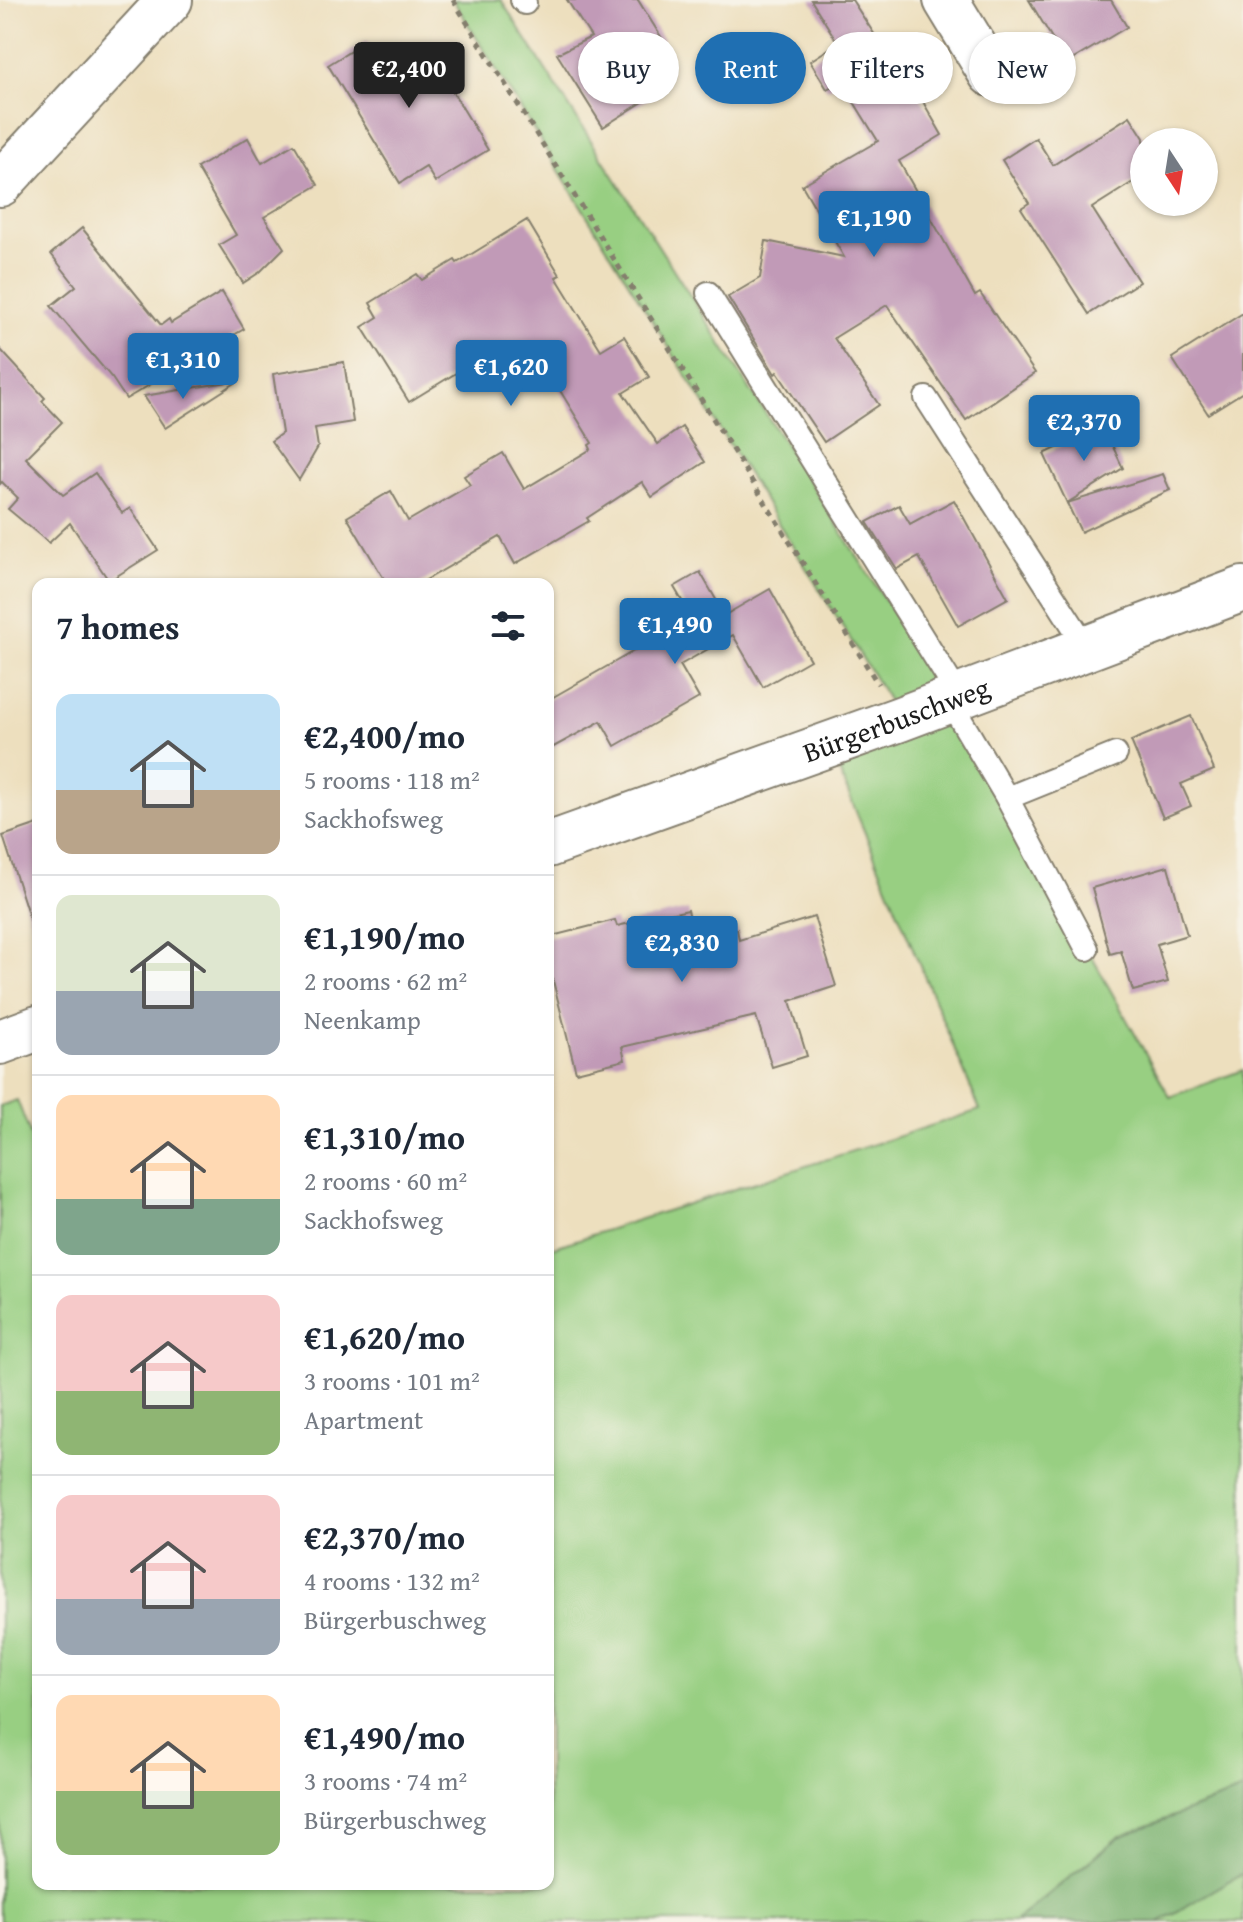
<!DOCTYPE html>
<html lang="en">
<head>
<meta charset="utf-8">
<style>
	:root { --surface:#fff; --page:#f2f2f3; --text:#1f2937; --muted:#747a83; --line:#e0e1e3; --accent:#1f6fb2 }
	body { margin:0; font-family:"Gentium Book Plus",serif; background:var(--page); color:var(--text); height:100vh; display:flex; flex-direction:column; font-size:30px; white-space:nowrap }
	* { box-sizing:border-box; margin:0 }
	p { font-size:26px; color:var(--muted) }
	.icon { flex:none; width:44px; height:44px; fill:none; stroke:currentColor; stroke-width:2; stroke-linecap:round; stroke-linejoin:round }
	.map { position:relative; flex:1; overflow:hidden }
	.details { position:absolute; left:32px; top:578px; width:522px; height:1312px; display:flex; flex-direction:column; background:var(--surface); border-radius:16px; box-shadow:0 2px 6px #0004 }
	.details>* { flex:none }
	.top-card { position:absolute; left:578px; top:32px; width:544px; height:72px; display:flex; gap:16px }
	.needle { width:52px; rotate:168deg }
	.controls { position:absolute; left:1130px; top:128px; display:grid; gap:16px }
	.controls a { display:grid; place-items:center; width:88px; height:88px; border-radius:50%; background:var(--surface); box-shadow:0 2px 6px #0004; font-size:40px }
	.price { position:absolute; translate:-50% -68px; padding:0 18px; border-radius:8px; background:var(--accent); color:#fff; font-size:26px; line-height:52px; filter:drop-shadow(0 2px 4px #0008) }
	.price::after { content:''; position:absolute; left:50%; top:48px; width:24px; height:18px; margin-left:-12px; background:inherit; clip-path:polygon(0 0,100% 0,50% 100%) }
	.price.current { background:#222; color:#fff }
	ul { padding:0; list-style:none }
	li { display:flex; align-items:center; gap:24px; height:200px; padding:0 24px }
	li+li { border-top:2px solid var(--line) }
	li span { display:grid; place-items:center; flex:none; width:224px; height:160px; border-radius:16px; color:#555 }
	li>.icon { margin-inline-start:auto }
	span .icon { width:96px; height:96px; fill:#fffc; stroke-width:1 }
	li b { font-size:34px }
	h2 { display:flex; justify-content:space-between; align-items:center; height:96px; padding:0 24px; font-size:34px }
	.pill { padding:0 28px; border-radius:36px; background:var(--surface); box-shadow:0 2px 6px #0004; font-size:28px; line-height:72px }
	.pill.current { background:var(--accent); color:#fff }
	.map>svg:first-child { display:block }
	.green { fill:#98cf82; stroke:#5a764f; stroke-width:2 }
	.forest { fill:#7ab270; stroke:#4b6746; stroke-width:2 }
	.building { fill:#c19ab7 }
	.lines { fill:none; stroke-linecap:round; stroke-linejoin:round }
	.lane-casing { stroke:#847e6d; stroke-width:26 }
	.street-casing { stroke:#847e6d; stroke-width:48 }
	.path { stroke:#847e6d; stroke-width:5; stroke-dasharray:6 6; stroke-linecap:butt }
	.lane { stroke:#fff; stroke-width:22 }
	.street { stroke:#fff; stroke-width:44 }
	.labels { text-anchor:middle; stroke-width:7; stroke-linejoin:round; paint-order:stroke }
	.street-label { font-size:28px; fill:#1c1c1c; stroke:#f7f3e8 }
</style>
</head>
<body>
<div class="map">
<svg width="1243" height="1922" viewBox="0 0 1243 1922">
	<rect width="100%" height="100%" fill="#f7f3e8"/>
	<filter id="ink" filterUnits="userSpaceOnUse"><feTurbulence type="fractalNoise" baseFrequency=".0125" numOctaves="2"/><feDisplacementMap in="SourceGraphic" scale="16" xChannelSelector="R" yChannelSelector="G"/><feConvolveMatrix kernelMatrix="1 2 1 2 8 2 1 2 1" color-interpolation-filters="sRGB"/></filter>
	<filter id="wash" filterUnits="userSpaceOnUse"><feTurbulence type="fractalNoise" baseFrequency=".006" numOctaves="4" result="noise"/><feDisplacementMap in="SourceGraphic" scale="32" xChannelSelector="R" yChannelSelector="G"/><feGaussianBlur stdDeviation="1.8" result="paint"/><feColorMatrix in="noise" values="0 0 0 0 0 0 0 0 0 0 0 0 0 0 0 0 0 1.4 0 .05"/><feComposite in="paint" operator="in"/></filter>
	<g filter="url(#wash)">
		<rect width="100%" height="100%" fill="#eddfbe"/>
		<g class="green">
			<path d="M453,0H501L949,700L900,719Z"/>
			<path d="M951,704L1170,1097L1243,1070V1790L1119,1837L1015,1922H0V1106L17,1100L38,1154V1884H548V1249L980,1110L828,744Z"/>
			<path d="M1243,1873V1922H1159Z"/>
		</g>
		<path class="forest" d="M1243,1790V1873L1159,1922H1015L1119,1837Z"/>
		<g id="blocks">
			<g class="building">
				<path d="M567,0H638L663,40L632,59L654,95L603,127L557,54L591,37Z"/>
				<path d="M811,0H852L914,95L918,93L942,135L899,161L975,296L980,293L1035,373L966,420L887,305L834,338L879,405L824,442L777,372L775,374L728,297L760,278L766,241L844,257L802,185L878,141L841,81L827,89L810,61L838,43Z"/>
				<path d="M1029,0H1111L1127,27L1067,63Z"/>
				<path d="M367,41L378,59L400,46L405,54L428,41L457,89L453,92L488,150L435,182L426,167L400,183L328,65Z"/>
				<path d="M1130,116L1144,138V175L1092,208L1139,282L1089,314L1021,208L1029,203L1002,160L1036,138L1053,165Z"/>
				<path d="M248,138L262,163L294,144L318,185L264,217L284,248L260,272L243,283L219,245L236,235L197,168Z"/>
				<path d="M527,220L560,275L556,277L601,350L624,336L649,377L623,393L658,444L682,427L705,462L652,497L642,482L587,518L589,521L515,564L500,537L419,584H387L347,517L391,491L408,521L470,485L464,476L503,453L524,489L591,449L589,445L592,443L550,374L525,389L500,346L409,402L362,327L378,317L370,303L417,274L422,280L455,260L457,263Z"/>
				<path d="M82,228L161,325L169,319L171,323L222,292L244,329L126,399L112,378L51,306L76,286L51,254Z"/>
				<path d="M1243,313V392L1208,414L1172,358Z"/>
				<path d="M0,349L45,398L42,401L62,422L26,458L63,495L95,473L122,513L130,508L158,550L109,581L70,523L49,543L8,509L18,498L2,482L0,484Z"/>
				<path d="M344,362L353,422L315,428L318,447L299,480L271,441L282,433L273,374Z"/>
				<path d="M240,380L165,428L144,396Z"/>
				<path d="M1103,426L1123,468L1067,503L1044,454Z"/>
				<path d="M1163,474L1170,490L1081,532L1067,503Z"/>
				<path d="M954,500L1008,598L958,626L919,557L897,569L867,522L899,505L910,524Z"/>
				<path d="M700,572L725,615L770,589L810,660L763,687L733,635L680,665L699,698L615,746L601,721L548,750V700L692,618L674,587Z"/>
				<path d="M1191,716L1214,770L1181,784L1191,806L1163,818L1131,741Z"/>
				<path d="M38,824V925L32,926L3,836Z"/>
				<path d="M1168,866L1187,935L1157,944L1168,982L1133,991L1121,951L1110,954L1092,888Z"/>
				<path d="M688,910L695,939L737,929L739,940L814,917L836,986L790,1001L807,1056L772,1067L756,1016L622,1047L625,1060L576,1072L548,961V937L615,920L617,926Z"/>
			</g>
		</g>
	</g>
	<g filter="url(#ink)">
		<use href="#blocks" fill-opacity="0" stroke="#847e6d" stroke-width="2"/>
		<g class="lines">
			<g class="lane-casing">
				<g id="lane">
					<path d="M522,0L525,3"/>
					<path d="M708,293L959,696"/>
					<path d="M926,398L1087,648"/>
					<path d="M949,700L1007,798L1087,949"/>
					<path d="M1007,798L1116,754"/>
				</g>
			</g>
			<g class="street-casing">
				<g id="street">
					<path d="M946,0L991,74"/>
					<path d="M0,184L170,0"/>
					<path id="s1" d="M548,845L900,719L1243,589"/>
					<path d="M0,1042L38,1028"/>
				</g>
			</g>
			<path class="path" d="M453,0L878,684"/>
			<use href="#lane" class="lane"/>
			<use href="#street" class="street"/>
		</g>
	</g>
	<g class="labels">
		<g class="street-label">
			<text dy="10" stroke="none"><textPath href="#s1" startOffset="370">Bürgerbuschweg</textPath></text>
		</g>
	</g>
</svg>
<div class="controls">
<a><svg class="needle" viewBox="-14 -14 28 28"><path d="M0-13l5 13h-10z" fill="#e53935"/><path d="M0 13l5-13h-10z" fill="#747a83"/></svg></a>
</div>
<b class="price current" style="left:409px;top:110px">€2,400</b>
<b class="price" style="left:874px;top:259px">€1,190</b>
<b class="price" style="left:183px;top:401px">€1,310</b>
<b class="price" style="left:511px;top:408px">€1,620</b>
<b class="price" style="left:1084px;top:463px">€2,370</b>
<b class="price" style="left:675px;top:666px">€1,490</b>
<b class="price" style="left:682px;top:984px">€2,830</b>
<div class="top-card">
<a class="pill">Buy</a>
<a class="pill current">Rent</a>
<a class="pill">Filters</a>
<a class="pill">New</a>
</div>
<section class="details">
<h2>7 homes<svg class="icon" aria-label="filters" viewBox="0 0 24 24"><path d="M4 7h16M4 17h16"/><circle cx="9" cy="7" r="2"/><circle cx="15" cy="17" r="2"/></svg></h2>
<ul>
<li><span style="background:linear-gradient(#bfe0f5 60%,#b9a48a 0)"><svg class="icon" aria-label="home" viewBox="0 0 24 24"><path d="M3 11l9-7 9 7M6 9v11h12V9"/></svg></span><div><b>€2,400/mo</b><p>5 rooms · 118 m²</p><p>Sackhofsweg</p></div></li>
<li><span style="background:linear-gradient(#dfe7d0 60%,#9aa5b1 0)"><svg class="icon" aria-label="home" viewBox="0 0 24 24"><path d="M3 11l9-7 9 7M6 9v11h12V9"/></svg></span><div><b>€1,190/mo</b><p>2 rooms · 62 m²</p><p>Neenkamp</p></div></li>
<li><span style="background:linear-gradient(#ffd9b3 65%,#7fa58c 0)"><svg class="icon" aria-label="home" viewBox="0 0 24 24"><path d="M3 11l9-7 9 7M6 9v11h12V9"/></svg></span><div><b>€1,310/mo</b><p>2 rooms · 60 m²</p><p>Sackhofsweg</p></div></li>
<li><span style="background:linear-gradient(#f6c9c9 60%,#8fb573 0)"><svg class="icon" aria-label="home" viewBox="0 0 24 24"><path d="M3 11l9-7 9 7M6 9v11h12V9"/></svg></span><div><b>€1,620/mo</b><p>3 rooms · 101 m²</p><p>Apartment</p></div></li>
<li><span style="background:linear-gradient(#f6c9c9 65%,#9aa5b1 0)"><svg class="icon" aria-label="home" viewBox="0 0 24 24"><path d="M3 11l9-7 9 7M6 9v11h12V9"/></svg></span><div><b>€2,370/mo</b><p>4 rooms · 132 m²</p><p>Bürgerbuschweg</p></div></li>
<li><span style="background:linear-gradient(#ffd9b3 60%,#8fb573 0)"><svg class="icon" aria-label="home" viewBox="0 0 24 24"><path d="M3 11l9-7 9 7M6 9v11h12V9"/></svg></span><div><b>€1,490/mo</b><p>3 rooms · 74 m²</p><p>Bürgerbuschweg</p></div></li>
</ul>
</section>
</div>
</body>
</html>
